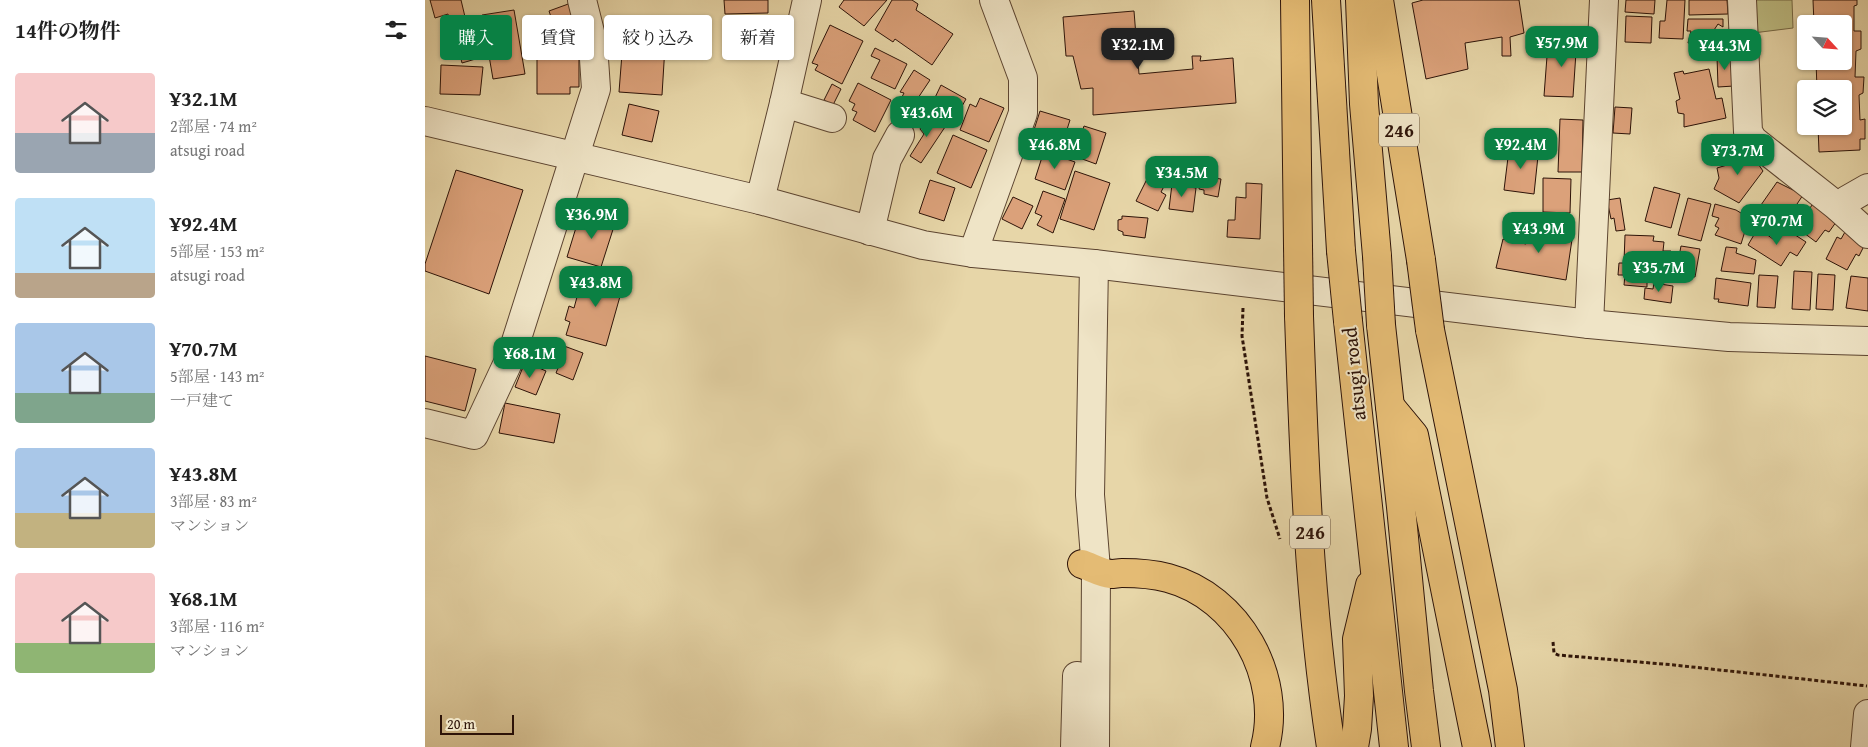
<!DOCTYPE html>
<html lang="ja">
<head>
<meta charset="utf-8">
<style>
	:root { --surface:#fff; --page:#f2f2f2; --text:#222; --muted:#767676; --accent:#0b8043 }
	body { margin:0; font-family:"Gentium Book Plus","Noto Serif JP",serif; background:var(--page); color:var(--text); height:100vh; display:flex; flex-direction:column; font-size:19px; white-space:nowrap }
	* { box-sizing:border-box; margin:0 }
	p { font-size:16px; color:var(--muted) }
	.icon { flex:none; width:28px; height:28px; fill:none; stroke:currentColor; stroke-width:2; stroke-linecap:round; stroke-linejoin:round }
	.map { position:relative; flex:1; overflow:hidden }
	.panel { display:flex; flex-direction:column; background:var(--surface); width:425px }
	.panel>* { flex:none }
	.guide { position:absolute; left:15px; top:15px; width:475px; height:45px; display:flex; gap:10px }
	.needle { width:32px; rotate:116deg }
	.fabs { position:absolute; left:1372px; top:15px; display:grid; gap:10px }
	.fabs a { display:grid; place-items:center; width:55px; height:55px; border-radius:5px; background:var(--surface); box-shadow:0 1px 4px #0004; font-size:25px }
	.scale { position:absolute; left:15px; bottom:12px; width:74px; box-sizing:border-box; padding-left:5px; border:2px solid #2d1308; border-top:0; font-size:14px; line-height:18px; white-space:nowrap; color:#2d1308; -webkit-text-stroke:4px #efe4c6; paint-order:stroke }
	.price { position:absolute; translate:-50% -42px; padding:0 11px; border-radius:10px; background:var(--accent); color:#fff; font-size:16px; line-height:32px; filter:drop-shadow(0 1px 2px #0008) }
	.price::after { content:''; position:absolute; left:50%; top:30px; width:15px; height:11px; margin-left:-8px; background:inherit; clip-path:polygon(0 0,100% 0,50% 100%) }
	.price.on { background:#222; color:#fff }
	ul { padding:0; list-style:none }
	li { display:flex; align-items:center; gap:15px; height:125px; padding:0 15px }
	li span { display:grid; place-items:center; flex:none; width:140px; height:100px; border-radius:5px; color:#555 }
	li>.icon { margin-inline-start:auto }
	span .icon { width:60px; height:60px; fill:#fffc; stroke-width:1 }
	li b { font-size:21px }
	h2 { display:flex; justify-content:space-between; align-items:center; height:60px; padding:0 15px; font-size:21px }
	.pill { padding:0 18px; border-radius:5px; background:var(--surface); box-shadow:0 1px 4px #0004; font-size:18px; line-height:45px }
	.pill.on { background:var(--accent); color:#fff }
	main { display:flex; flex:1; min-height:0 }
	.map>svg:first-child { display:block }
	.green { fill:#bdbc82; stroke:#756845 }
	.building { fill:#dba17a; stroke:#2d1308 }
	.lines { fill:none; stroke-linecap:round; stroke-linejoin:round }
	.minor-casing { stroke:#5c4430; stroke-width:30 }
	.highway-casing { stroke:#2d1308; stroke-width:30 }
	.path { stroke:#2d1308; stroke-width:3; stroke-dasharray:4 2.5; stroke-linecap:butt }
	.minor { stroke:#efe4c6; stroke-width:28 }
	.highway { stroke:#e4bb74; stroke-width:28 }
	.highway-bridge-casing { stroke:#2d1308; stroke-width:30; stroke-linecap:butt }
	.highway-bridge { stroke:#e4bb74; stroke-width:28 }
	.labels { text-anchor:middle; stroke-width:4; stroke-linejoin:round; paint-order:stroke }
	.shield { fill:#efe4c6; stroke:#675241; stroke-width:1 }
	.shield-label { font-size:19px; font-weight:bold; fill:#2d1308 }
	.street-label { font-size:20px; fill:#2d1308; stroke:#efe4c6 }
</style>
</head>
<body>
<main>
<section class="panel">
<h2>14件の物件<svg class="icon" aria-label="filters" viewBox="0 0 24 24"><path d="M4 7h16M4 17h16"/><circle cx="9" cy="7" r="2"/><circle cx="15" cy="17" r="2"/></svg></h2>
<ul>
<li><span style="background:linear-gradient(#f6c9c9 60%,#9aa5b1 0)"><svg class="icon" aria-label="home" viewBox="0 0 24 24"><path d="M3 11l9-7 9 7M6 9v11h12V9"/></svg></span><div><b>¥32.1M</b><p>2部屋 · 74 m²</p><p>atsugi road</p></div></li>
<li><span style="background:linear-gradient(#bfe0f5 75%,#b9a48a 0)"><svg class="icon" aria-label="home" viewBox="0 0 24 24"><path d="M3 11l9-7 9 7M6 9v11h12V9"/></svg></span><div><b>¥92.4M</b><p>5部屋 · 153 m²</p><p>atsugi road</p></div></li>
<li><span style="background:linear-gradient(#a9c7e8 70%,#7fa58c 0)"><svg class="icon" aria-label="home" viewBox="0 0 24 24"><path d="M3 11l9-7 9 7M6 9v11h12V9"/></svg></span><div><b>¥70.7M</b><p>5部屋 · 143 m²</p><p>一戸建て</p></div></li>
<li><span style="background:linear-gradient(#a9c7e8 65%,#c2b280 0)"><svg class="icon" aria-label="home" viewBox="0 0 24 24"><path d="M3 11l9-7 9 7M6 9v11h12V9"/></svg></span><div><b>¥43.8M</b><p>3部屋 · 83 m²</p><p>マンション</p></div></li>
<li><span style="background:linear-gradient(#f6c9c9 70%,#8fb573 0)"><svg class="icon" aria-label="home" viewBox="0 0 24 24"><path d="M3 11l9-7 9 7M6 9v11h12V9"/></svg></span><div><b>¥68.1M</b><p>3部屋 · 116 m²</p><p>マンション</p></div></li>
</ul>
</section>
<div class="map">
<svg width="1443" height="747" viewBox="0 0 1443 747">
	<rect width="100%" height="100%" fill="#e7d6a8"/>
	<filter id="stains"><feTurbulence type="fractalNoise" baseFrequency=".004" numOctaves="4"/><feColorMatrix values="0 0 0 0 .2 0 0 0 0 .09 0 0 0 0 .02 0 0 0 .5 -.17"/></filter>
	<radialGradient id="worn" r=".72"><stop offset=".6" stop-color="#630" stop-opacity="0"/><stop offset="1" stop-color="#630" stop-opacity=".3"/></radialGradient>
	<path class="green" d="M1324,0H1367L1368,28L1328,33Z"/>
	<g class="building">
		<path d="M5,0H36L41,21L34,23L33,19L24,21L23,14L10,18Z"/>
		<path d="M299,0H343V13L300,14Z"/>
		<path d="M419,0H462L439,26L414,7Z"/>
		<path d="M467,0H487L493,4L491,10L528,34L507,65L470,39L468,42L450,30Z"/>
		<path d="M998,0H1094L1099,33L1085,37L1086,56H1077V37L1040,43L1043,69L1001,79L987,3Z"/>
		<path d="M1201,0H1230L1229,14L1200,12Z"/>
		<path d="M1242,0H1260L1258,39L1234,38L1235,21H1240Z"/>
		<path d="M1264,0H1302L1303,14L1264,15Z"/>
		<path d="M1388,0H1432V5L1429,6V31H1436V49L1431,51L1430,77H1439L1438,93L1434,95L1435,120L1440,119V139H1435V150L1394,152L1393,126H1419V89H1392L1391,61H1419V24H1389Z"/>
		<path d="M146,3L152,26L121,36L117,21L126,17L124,11Z"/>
		<path d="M89,10L100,74L68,79L57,15Z"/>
		<path d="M709,11L714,74L768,69L767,56H776L775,61L808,58L811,103L668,115V88L656,89L648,56H641L638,17Z"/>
		<path d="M1201,16L1227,17L1226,43L1200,42Z"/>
		<path d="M1263,19H1298V27L1293,24L1289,30L1298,32V45L1263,43L1266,31H1262Z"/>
		<path d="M405,25L438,41L417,84L390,70L393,65L387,63Z"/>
		<path d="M199,28L241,30L237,95L194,92Z"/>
		<path d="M48,34L54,58L37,63L31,39Z"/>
		<path d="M154,35V87H145V94H112V43H141V36Z"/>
		<path d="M1147,37H1157L1156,52H1151L1148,97L1119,96L1123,43L1145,44Z"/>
		<path d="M450,48L482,64L470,89L446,78L455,60L446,56Z"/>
		<path d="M1308,55L1309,86L1293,87L1292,56Z"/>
		<path d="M16,65L58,67L55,95L15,94Z"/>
		<path d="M1284,69L1291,99L1297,98L1301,118L1259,127V114L1253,113L1251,101L1255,99L1249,73L1258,71L1259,74Z"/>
		<path d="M489,70L505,80L481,116L470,111L479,93L475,92Z"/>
		<path d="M433,83L466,100L450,132L428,120L432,112L427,110L430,104L424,101Z"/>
		<path d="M407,84L416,89L408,105L399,100Z"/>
		<path d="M516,85L541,99L536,108L532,105L525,116L506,106Z"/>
		<path d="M555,98L579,108L564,142L535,130L545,104L551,107Z"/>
		<path d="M204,104L234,111L227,142L197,135Z"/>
		<path d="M1190,107L1207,108L1205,134L1188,133Z"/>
		<path d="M615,111L645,120L638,142L608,133Z"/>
		<path d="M503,115L520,127L496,163L485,156L499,134L495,129Z"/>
		<path d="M1135,119L1158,120L1157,172H1133Z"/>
		<path d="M659,126L681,133L671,164L649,156Z"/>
		<path d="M528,135L562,150L546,188L512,173Z"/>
		<path d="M1085,141L1101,144L1100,155L1113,156L1109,194L1079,190Z"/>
		<path d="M1313,150L1329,158L1338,171L1314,203L1289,189L1294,178L1292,168L1302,165Z"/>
		<path d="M619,151L650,162L640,190L610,179Z"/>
		<path d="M31,170L98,190L64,294L0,271V264Z"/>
		<path d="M732,170L744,177L736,192L741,195L733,211L711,201L722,179L727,182Z"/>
		<path d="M650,171L685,183L669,230L635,219Z"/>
		<path d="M776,176L796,179L793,197L779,194V190L774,189Z"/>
		<path d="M1118,178L1146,179L1145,213L1118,212Z"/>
		<path d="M505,180L530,188L519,221L494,213Z"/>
		<path d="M1352,182L1378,195L1354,231L1329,215Z"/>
		<path d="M821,183L837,184L835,239L802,237L803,220H810L811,197L821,198Z"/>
		<path d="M747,184L771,188L768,212L744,209Z"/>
		<path d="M1229,187L1255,194L1246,228L1220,221Z"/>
		<path d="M618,191L640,199L628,233L612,225L617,216L610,213Z"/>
		<path d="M588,197L608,206L597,229L577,219Z"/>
		<path d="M1195,198L1200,230L1191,231L1189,218L1186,219L1182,200Z"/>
		<path d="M1263,198L1286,204L1276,241L1253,235Z"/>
		<path d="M1390,201L1414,218L1404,232L1400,230L1391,242L1371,227Z"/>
		<path d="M1290,204L1311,210L1324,218L1316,244L1290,235L1294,228L1290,226L1294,218L1287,216Z"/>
		<path d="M167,212L191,220L176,267L142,257L153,221L163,224Z"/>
		<path d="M697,216L723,218L720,238L698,235V232L693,230V220L697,219Z"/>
		<path d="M1133,226H1149L1141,280L1071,268L1078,239L1101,244L1108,230L1129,237Z"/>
		<path d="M1333,228L1352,242L1361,229L1381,242L1372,256L1365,252L1356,266L1323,245Z"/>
		<path d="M1420,232L1441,242L1434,256L1431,254L1422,270L1401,259L1412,237L1416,239Z"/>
		<path d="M1200,235L1229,236L1228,241L1239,242L1238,251H1246L1245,274L1239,273L1237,278H1222V287L1199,285L1200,275H1193L1194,263H1199Z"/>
		<path d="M1256,246L1275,249L1270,277L1251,273Z"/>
		<path d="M1301,247L1312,248L1311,253L1331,260L1329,274L1296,271Z"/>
		<path d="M182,269L201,275L181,346L141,335L145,322L140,320L144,306L149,308L158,275L178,281Z"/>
		<path d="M1369,271L1387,272L1385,310L1367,309Z"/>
		<path d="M1393,274L1410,275L1408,310L1391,309Z"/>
		<path d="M1334,275L1353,276L1350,308L1332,307Z"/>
		<path d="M1426,276L1443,278V311L1421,308Z"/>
		<path d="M1291,278L1326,283L1323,306L1293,302L1294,299H1289Z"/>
		<path d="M1229,283L1248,286L1246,303L1219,299L1220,288L1228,289Z"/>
		<path d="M131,343L158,353L148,380L131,373L137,358L127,355Z"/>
		<path d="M0,356L51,369L40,411L0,401Z"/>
		<path d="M100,362L121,371L111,395L90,387Z"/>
		<path d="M80,403L135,414L129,443L74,433Z"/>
	</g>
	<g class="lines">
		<g class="minor-casing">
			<g id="minor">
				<path d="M1317,0L1323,132L1328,140L1413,207L1443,234"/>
				<path d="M359,103L407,118"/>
				<path d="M0,121L335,200L498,245L548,253L669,264L1164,324L1304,337L1443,341"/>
				<path d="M335,200L359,103L382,0"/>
				<path d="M1413,207L1422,200L1443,188"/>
				<path d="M445,231L462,159L475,135"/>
				<path d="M548,253L598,113V78L569,0"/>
				<path d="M669,264L665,495L671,569L670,747"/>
				<path d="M1164,324L1179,0"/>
				<path d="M0,423L49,435L87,354L171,89L168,44L157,0"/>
				<path d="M650,747L652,676"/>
				<path d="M1440,747L1443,714"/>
			</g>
		</g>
		<g class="highway-casing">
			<g id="highway">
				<path d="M870,0L873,246"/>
				<path d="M901,0L916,251"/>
				<path d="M935,0L939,104L952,256"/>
				<path d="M954,0L996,260"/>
				<path d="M874,316C879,460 884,604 906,747"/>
				<path d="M923,321L969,747"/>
				<path d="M956,325L976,507L994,691L1001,747"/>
				<path d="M1005,330L1078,690L1085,747"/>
				<path d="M965,406L989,435L1052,747"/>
				<path d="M657,564C666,567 676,573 686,574C689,574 693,573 697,573C712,573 728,574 743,578C814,597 858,677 840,747"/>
				<path d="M929,747L932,729L934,696L932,639L945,585"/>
			</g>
		</g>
		<g class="path">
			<path d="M818,308L817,336L842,498L855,539"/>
			<path d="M1128,642L1129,653L1133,655L1249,665L1442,686"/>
		</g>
		<use href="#minor" class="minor"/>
		<use href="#highway" class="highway"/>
		<g class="highway-bridge-casing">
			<g id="highway-bridge">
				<path d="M873,246L874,316"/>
				<path d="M916,251L923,321"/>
				<path d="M952,256L956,325"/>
				<path d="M996,260L1005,330"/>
			</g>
		</g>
		<use href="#highway-bridge" class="highway-bridge"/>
	</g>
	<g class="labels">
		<g class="shield">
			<rect x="954" y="113.5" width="40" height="33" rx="4"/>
			<rect x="865" y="515.5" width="40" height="33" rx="4"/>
		</g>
		<g class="shield-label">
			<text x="974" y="137">246</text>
			<text x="885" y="539">246</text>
		</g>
		<g class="street-label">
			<text transform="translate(929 374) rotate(-96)" y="7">atsugi road</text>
		</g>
	</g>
	<rect width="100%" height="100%" filter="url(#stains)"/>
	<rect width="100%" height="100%" fill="url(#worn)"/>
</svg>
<div class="fabs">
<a><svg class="needle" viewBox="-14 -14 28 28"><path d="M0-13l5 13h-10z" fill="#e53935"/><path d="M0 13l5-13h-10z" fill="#767676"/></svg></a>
<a><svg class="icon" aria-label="layers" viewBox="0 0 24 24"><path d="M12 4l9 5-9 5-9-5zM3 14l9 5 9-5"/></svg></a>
</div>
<div class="scale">20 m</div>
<b class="price" style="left:1137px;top:68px">¥57.9M</b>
<b class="price on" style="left:713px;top:70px">¥32.1M</b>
<b class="price" style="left:1300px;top:71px">¥44.3M</b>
<b class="price" style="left:502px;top:138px">¥43.6M</b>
<b class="price" style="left:630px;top:170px">¥46.8M</b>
<b class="price" style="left:1096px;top:170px">¥92.4M</b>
<b class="price" style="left:1313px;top:176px">¥73.7M</b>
<b class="price" style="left:757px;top:198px">¥34.5M</b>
<b class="price" style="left:167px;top:240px">¥36.9M</b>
<b class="price" style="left:1352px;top:246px">¥70.7M</b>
<b class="price" style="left:1114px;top:254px">¥43.9M</b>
<b class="price" style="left:1234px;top:293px">¥35.7M</b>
<b class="price" style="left:171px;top:308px">¥43.8M</b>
<b class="price" style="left:105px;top:379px">¥68.1M</b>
<div class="guide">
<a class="pill on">購入</a>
<a class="pill">賃貸</a>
<a class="pill">絞り込み</a>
<a class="pill">新着</a>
</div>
</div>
</main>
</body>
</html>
